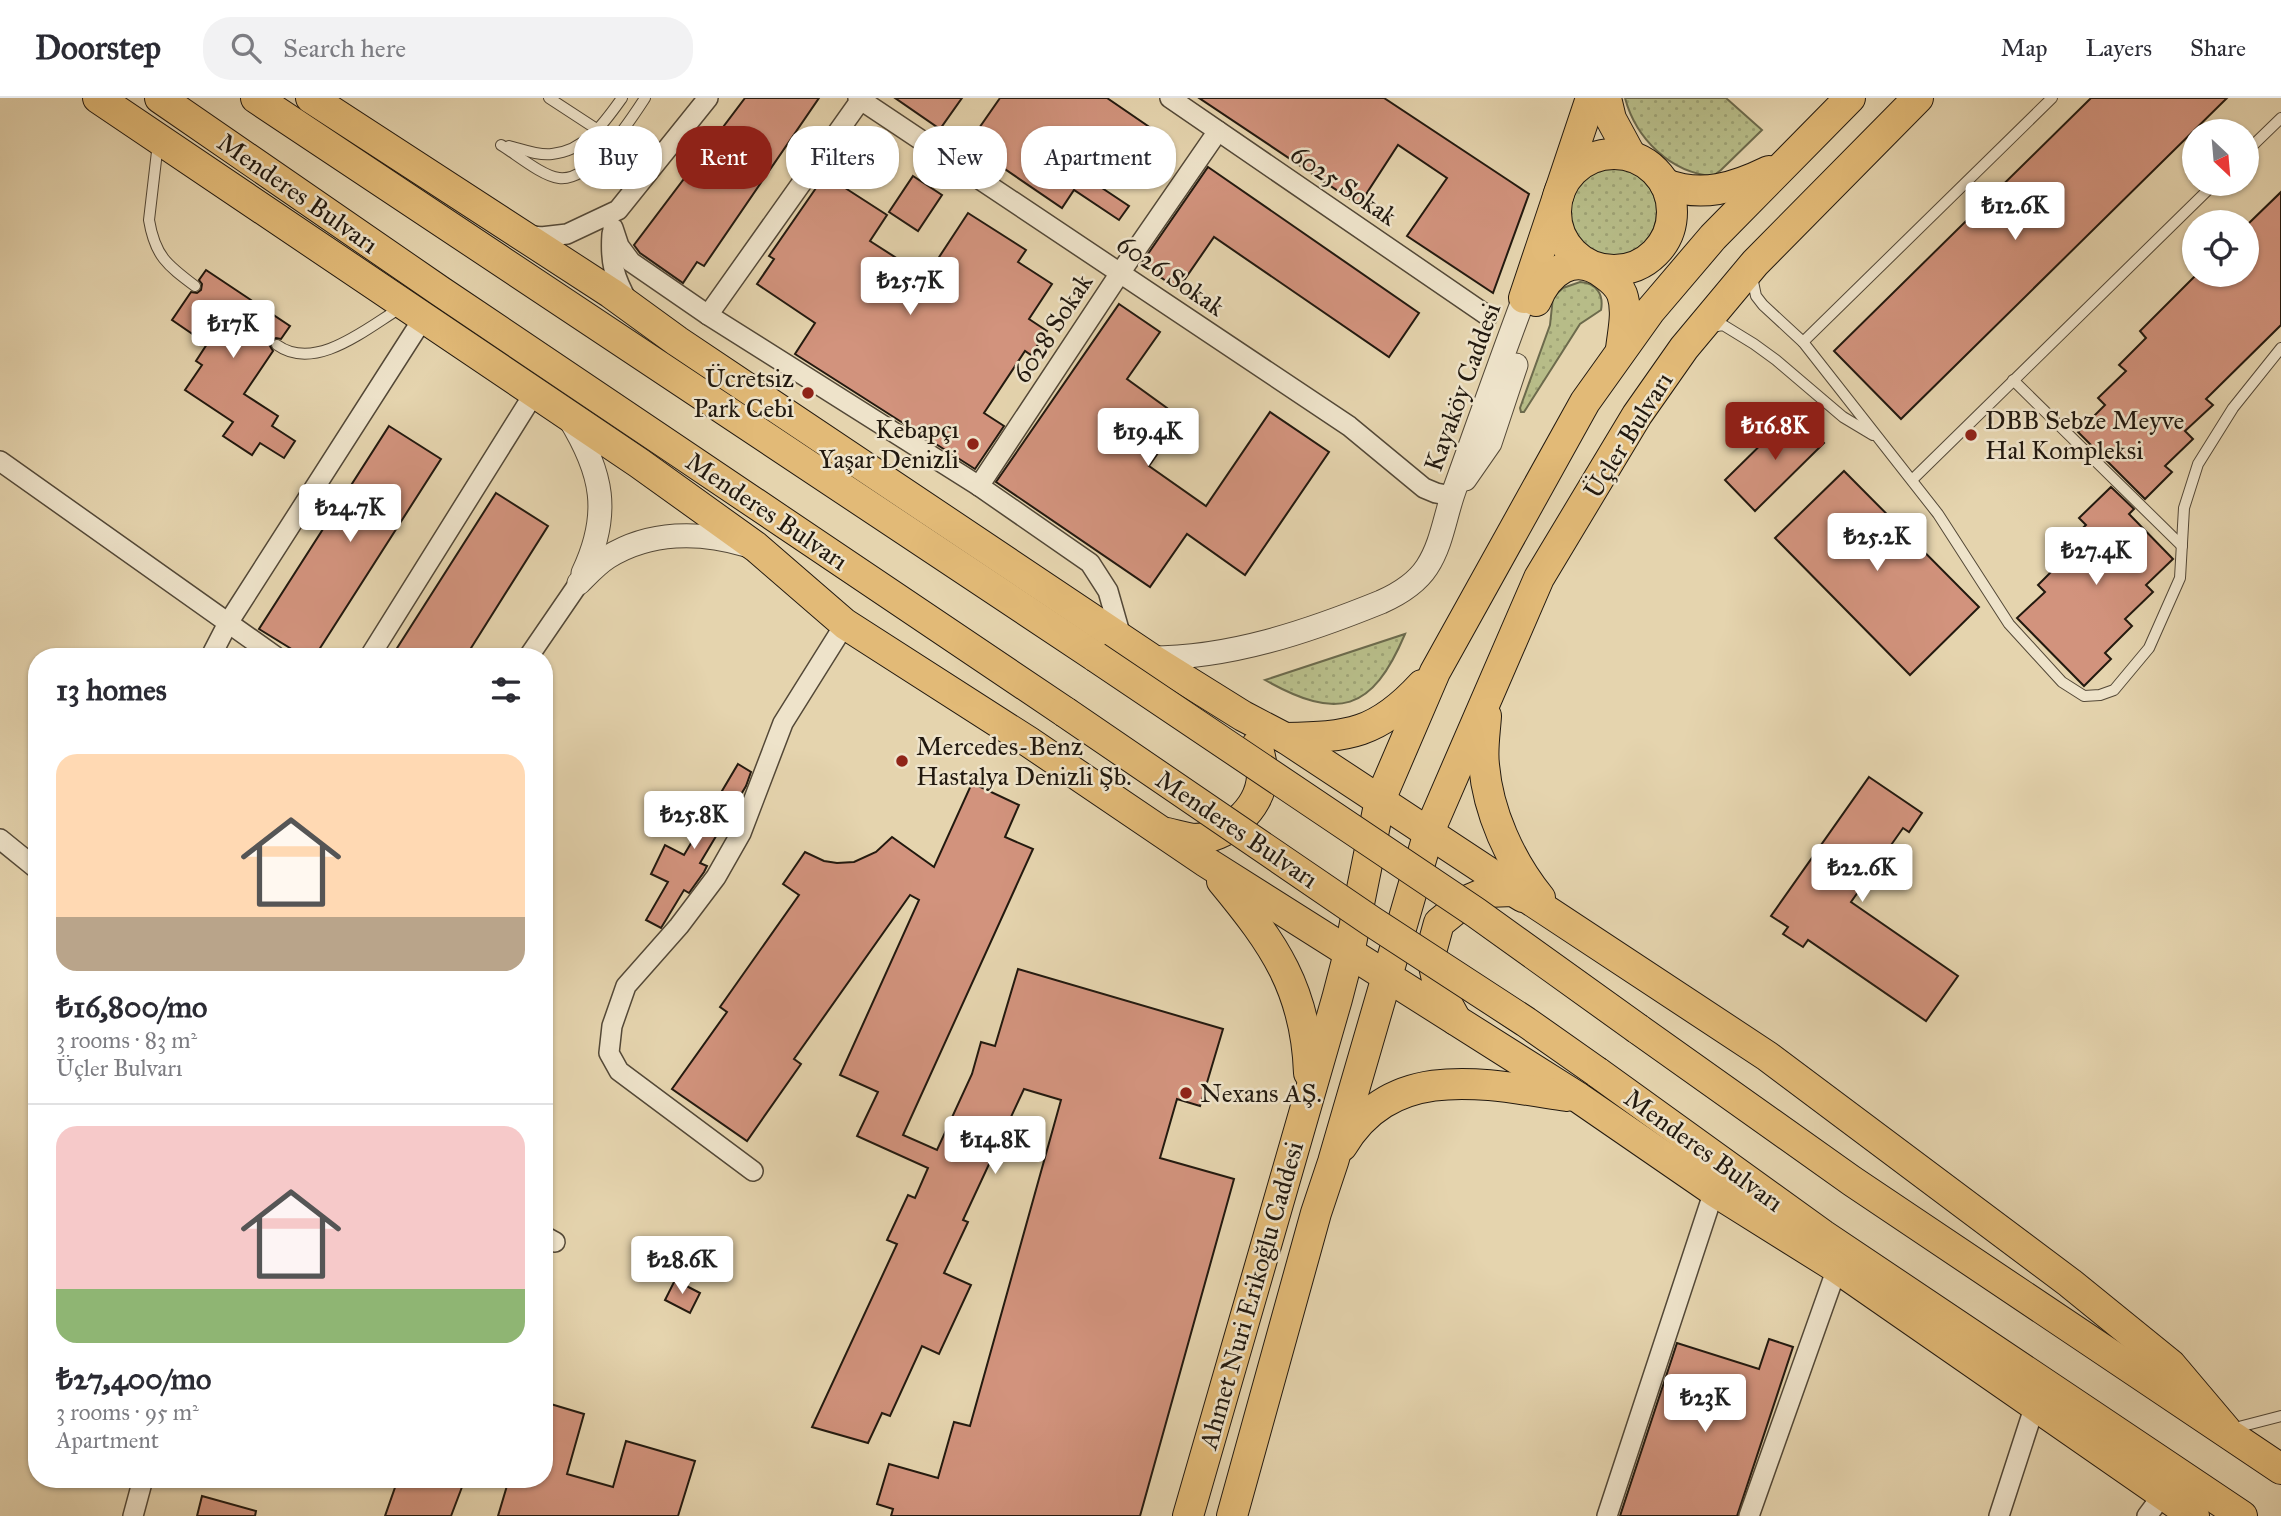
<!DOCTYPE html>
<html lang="en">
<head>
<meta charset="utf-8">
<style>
	:root { --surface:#fff; --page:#f2f2f3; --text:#2b2b33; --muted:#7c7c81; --line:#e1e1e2; --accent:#8f2418 }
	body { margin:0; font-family:"IM FELL Great Primer",serif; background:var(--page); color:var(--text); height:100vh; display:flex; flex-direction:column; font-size:26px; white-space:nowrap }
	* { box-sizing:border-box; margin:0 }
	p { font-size:23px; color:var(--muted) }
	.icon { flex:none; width:38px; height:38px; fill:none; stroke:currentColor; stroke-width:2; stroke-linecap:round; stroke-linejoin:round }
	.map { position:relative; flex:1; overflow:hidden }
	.drawer { position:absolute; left:28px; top:550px; width:525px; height:840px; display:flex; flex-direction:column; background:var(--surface); border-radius:28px; box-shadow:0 2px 5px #0004 }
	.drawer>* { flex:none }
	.top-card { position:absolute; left:574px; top:28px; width:665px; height:63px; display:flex; gap:14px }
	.needle { width:46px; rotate:154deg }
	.tools { position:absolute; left:2182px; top:21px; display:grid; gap:14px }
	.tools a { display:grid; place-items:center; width:77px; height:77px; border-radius:50%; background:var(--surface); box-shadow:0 2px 5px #0004; font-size:35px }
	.price { position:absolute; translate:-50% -60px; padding:0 16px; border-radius:7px; background:#fff; color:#222; font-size:23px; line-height:46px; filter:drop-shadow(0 2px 4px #0008) }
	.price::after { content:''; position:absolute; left:50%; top:42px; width:21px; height:16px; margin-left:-10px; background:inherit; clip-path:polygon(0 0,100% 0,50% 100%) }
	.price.on { background:var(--accent); color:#fff }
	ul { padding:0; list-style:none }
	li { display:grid; align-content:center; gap:14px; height:371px; padding:0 28px }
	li+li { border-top:2px solid var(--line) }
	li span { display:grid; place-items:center; height:217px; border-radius:21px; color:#555 }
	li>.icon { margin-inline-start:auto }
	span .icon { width:126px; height:126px; fill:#fffc; stroke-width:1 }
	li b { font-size:30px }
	h2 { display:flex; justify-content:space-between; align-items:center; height:84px; padding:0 28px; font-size:30px }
	.tag { padding:0 24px; border-radius:28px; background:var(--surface); box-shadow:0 2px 5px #0004; font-size:24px; line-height:63px }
	.tag.on { background:var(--accent); color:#fff }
	header { display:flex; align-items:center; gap:42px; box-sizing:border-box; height:98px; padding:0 35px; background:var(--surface); border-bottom:2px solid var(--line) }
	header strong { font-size:33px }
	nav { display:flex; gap:38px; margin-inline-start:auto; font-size:24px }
	.search { width:490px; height:63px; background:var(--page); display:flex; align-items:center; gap:18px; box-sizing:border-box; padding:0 24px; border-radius:28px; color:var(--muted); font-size:26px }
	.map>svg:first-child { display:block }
	.grass { fill:url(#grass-dots); stroke:#6c6a4c; stroke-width:2 }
	.building { fill:#d2937d; stroke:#22190f; stroke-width:2 }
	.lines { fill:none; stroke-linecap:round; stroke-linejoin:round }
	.service-casing { stroke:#534837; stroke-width:12 }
	.minor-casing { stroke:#534837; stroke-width:22 }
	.tertiary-casing { stroke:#534837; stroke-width:25 }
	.primary-casing { stroke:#22190f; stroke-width:32 }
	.service { stroke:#eee3ca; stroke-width:10 }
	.minor { stroke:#eee3ca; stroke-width:19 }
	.tertiary { stroke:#eee3ca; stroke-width:23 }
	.primary { stroke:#e2ba77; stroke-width:30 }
	.primary-bridge-casing { stroke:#22190f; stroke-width:32; stroke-linecap:butt }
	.primary-bridge { stroke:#e2ba77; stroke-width:30 }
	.poi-dot { fill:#8f2418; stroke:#eee3ca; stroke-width:2.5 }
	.labels { text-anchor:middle; stroke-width:5; stroke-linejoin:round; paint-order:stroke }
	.street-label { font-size:26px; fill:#22190f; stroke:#eee3ca }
	.poi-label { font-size:26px; fill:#22190f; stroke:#eee3ca; text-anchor:start }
</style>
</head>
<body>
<header>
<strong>Doorstep</strong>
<div class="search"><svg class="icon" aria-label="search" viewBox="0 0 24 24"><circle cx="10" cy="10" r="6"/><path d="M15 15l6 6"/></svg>Search here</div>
<nav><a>Map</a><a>Layers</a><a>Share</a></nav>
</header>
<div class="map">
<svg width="2281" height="1418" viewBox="0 0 2281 1418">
	<defs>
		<pattern id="grass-dots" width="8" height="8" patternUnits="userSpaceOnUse" patternTransform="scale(1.75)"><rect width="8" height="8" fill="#b7bc88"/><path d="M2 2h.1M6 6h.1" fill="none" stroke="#9da174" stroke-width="1.8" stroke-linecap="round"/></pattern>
	</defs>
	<rect width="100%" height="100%" fill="#e5d4ae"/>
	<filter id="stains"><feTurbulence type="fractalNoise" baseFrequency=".00286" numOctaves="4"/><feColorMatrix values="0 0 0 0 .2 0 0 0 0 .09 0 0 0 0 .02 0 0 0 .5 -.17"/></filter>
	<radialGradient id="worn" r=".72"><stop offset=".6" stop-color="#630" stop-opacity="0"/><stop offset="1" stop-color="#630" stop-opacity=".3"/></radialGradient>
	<g class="grass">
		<path d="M1625,0H1726L1762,32L1721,72L1713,78C1671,75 1636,41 1625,0Z"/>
		<circle cx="1613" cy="114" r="44"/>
		<path d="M1580,184C1596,185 1604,196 1601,212L1580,226L1524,314H1521L1520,310L1550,227L1553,199L1563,190Z"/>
		<path d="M1405,536C1372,614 1338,623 1265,582Z"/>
	</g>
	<g class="building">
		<path d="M745,0H819L704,168L697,164L683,185L640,155L634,147Z"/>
		<path d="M895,0H962L940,31Z"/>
		<path d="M1000,0H1107L1161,37L1140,66L1107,43L1084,78L1129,108L1119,122L1074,92L1062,110L968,46Z"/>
		<path d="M1199,0H1384L1511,84L1529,96L1493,195L1407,138L1447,80L1398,47L1359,107Z"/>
		<path d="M2091,0H2227L1901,321L1834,253Z"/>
		<path d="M1208,69L1419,215L1389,259L1214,139L1178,191L1141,166Z"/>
		<path d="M825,77L887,117L870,143L926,179L968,115L1026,152L1018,164L1052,186L1029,221L1047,233L1031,257L1025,253L984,315L1004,328L975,371L795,256L815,225L757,186L774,161L769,158Z"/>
		<path d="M913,78L942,97L918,133L889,114Z"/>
		<path d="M2281,94V227L2206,301L2213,307L2185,333L2193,341L2165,368L2172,374L2145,401L2078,334L2105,307L2098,300L2126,273L2119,267L2146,240L2140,233L2196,177H2247V127Z"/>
		<path d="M206,172L290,228L281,241L276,240L271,243L270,248L273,253L244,296L278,318L272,328L295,343L284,360L260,345L252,357L223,338L233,324L185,292L202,267L196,263L207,246L172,222L191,194L197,195L201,192L202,186L199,182Z"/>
		<path d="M1119,206L1160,234L1127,281L1167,310L1152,332L1167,342L1149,368L1206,408L1270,314L1329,354L1245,477L1187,436L1150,489L996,384Z"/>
		<path d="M1794,314L1824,345L1755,413L1725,382Z"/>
		<path d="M389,328L441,361L315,558H303L259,531Z"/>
		<path d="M1844,373L1979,509L1910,577L1775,440Z"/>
		<path d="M2111,389L2134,411L2129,416L2173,461L2146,487L2153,494L2125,521L2132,528L2105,555L2111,561L2084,588L2017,520L2045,494L2038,487L2065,460L2058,453L2086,427L2079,420Z"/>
		<path d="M496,395L548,428L466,558H392Z"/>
		<path d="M738,666L751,674L746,688L700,765L707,768L704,774L689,795L684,792L661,830L646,822L668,784L651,776L665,747L684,757Z"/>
		<path d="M1869,679L1922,715L1909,734L1903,730L1851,804L1958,878L1926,923L1808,842L1803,849L1783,836L1788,829L1771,818Z"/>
		<path d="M972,685L1019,707L1005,739L1033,751L903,1037L937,1052L972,976L981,944L995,948L1018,871L1223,931L1200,1008L1177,1001L1160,1060L1234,1081L1140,1418H891L893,1411L877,1406L889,1366L938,1380L954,1324L970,1328L1061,1002L1024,991L963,1122L968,1124L944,1175L971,1187L939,1256L922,1248L890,1318L882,1315L868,1345L812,1329L897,1146L887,1142L908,1097L915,1100L928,1070L857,1038L878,994L840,977L919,802L910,797L794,961L801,966L747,1043L672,991L727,914L720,909L799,797L783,786L805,754L824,763L837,765L854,764L876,754L892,739L934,769Z"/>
		<path d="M675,1182L700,1195L690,1215L665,1202Z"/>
		<path d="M1769,1241L1793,1249L1737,1418H1620L1677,1245L1759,1271Z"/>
		<path d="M544,1304L584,1316L567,1376L613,1389L626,1343L695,1363L678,1418H498L509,1381H544Z"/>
		<path d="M398,1381H437L462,1389L451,1418H385Z"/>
		<path d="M202,1398L256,1413L255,1418H197Z"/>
	</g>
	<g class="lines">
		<g class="service-casing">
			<g id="service">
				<path d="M549,0L598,32"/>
				<path d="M158,45L149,122C155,158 167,167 195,188"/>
				<path d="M501,47C516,56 542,78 559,80C591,84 630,23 645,0"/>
				<path d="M509,48C521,51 539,58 552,56C585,53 605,24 622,0"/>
				<path d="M2247,53L2281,20"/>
				<path d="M1752,179L1756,198L1763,207L1803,244L1938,416L2009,526L2062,584L2084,598L2100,597L2114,592L2149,550L2180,480L2184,410L2198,366L2233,310L2281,250"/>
				<path d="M1711,229L1723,227L1754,246L1776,262L1843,319L1873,337"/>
				<path d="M1803,244L2052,0"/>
				<path d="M277,247C316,275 368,229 402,209"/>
				<path d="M2013,282L2182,448"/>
				<path d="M1912,382L2214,86"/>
				<path d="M2231,1331L2281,1318"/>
			</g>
		</g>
		<g class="minor-casing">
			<g id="minor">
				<path d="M858,0L1349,328L1424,390L1436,395L1452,398"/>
				<path d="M1170,0L1488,218"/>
				<path d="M613,130L619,148L631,164L708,217L979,388L1090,465L1108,493L1122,542"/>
				<path d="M612,136C610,164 614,179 628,204"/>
				<path d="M526,137L541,139L567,136L618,112L708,0"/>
				<path d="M708,217L862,0"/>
				<path d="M0,363L275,558"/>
				<path d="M979,388L1120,175L1218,33"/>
				<path d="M211,558L228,525L424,219"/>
				<path d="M370,558L535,294"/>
				<path d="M529,558L579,485"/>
				<path d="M0,741L37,771"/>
				<path d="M753,1073L619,973L609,955L612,928L626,888L679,828L716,779L741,735L783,625L845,526"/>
				<path d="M544,1138L555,1144"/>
				<path d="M133,1418L143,1381"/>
				<path d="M1607,1418L1714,1093"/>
				<path d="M1749,1418L1837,1170"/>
				<path d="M1999,1418L2035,1307"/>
				<path d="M2147,1418L2170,1387"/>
			</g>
		</g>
		<g class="tertiary-casing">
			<g id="tertiary">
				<path d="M569,320C603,375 611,416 583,475"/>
				<path d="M1465,381L1490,345L1516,267"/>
				<path d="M579,485C588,476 597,466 608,459C650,433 700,433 746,447"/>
				<path d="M1150,560C1230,560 1307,534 1381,504C1399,496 1416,486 1427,469C1442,446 1445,418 1454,393C1477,329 1500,264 1524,200"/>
			</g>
		</g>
		<g class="primary-casing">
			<g id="primary">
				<path d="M98,0L639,365L756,449L845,526L1029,644L1206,764L1579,1000L1714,1093L1837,1170L2194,1418"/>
				<path d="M160,0L440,193L1065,614"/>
				<path d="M256,0L1096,559"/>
				<path d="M311,0L611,195L677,243L1150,560L1243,618L1285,640L1767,958L2070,1185L2171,1267L2226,1332"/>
				<path d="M1606,0L1611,21L1631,58"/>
				<circle cx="1614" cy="114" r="58"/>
				<path d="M1665,86C1702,100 1734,90 1769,73"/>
				<path d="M1524,200L1591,0"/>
				<path d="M1536,203C1548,174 1574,153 1604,176C1611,181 1619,188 1622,196C1628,213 1623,233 1621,251"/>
				<path d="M1486,618C1485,634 1482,651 1484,667C1488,714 1510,763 1540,800"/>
				<path d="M1285,640C1349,639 1377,636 1422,587"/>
				<path d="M1167,735C1176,737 1186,740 1194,741C1226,741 1260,711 1262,679C1263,668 1260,657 1257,647"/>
				<path d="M1222,783C1274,846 1306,891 1309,975"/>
				<path d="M1456,922L1439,891L1431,854L1439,825L1466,803L1487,794L1513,793L1523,799"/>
				<path d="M1638,931L1852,1083L2281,1371"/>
				<path d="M1597,974L1823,1137L2242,1418"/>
				<path d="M1342,1048C1393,963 1486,986 1567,998"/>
				<path d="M1188,1418L1337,901L1349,855L1380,702L1435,574L1585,304L1650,213L1713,139L1850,0"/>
				<path d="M1232,1418L1316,1115L1333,1064L1429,734L1539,480L1637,317L1684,250L1755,165L1918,0"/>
			</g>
		</g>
		<use href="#service" class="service"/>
		<use href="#minor" class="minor"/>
		<use href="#tertiary" class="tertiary"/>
		<use href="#primary" class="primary"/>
		<g class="primary-bridge-casing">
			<g id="primary-bridge">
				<path d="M1096,559L1475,814L1638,931"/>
				<path d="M1065,614L1371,823L1526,924L1597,974"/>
			</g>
		</g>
		<use href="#primary-bridge" class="primary-bridge"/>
	</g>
	<g class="poi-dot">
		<circle cx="808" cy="295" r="7"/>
		<circle cx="1971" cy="337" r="7"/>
		<circle cx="973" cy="346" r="7"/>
		<circle cx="902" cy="663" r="7"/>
		<circle cx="1186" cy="995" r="7"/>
	</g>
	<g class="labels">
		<g class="street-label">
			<text transform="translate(1344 87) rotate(34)" y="9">6025 Sokak</text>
			<text transform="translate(298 95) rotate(35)" y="9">Menderes Bulvarı</text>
			<text transform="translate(1171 177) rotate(34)" y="9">6026 Sokak</text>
			<text transform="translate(1052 230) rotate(-57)" y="9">6028 Sokak</text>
			<text transform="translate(1462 289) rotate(-70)" y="9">Kayaköy Caddesi</text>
			<text transform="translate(1628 337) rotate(-58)" y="9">Üçler Bulvarı</text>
			<text transform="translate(767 413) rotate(34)" y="9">Menderes Bulvarı</text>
			<text transform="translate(1237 731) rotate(34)" y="9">Menderes Bulvarı</text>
			<text transform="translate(1704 1052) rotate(36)" y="9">Menderes Bulvarı</text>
			<text transform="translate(1251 1197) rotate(-74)" y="9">Ahmet Nuri Erikoğlu Caddesi</text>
		</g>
		<g class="poi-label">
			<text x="794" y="289" text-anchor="end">Ücretsiz<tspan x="794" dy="30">Park Cebi</tspan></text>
			<text x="1985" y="331">DBB Sebze Meyve<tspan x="1985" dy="30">Hal Kompleksi</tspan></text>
			<text x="959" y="340" text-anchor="end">Kebapçı<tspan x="959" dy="30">Yaşar Denizli</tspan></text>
			<text x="916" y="657">Mercedes-Benz<tspan x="916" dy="30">Hastalya Denizli Şb.</tspan></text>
			<text x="1200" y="1004">Nexans AŞ.</text>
		</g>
	</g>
	<rect width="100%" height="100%" filter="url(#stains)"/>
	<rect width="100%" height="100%" fill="url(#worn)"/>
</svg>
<div class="tools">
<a><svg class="needle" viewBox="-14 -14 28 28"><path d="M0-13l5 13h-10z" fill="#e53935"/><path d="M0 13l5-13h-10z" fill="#7c7c81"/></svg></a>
<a><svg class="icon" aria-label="locate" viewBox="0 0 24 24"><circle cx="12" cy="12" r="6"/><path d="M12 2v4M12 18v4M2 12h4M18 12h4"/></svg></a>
</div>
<b class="price" style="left:2015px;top:144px">₺12.6K</b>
<b class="price" style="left:910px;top:219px">₺25.7K</b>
<b class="price" style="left:233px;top:262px">₺17K</b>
<b class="price on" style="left:1775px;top:364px">₺16.8K</b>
<b class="price" style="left:1148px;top:370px">₺19.4K</b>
<b class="price" style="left:350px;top:446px">₺24.7K</b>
<b class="price" style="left:1877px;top:475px">₺25.2K</b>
<b class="price" style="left:2096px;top:489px">₺27.4K</b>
<b class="price" style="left:694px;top:753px">₺25.8K</b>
<b class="price" style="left:1862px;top:806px">₺22.6K</b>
<b class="price" style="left:995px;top:1078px">₺14.8K</b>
<b class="price" style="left:682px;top:1198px">₺28.6K</b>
<b class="price" style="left:1705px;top:1336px">₺23K</b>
<div class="top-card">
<a class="tag">Buy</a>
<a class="tag on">Rent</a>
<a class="tag">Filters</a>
<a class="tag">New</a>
<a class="tag">Apartment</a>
</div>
<section class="drawer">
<h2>13 homes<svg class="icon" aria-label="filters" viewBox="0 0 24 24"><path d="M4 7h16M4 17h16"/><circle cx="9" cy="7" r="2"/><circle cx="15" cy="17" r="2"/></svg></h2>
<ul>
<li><span style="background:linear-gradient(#ffd9b3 75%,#b9a48a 0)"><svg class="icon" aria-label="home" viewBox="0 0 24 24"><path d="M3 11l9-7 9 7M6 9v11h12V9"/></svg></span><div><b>₺16,800/mo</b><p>3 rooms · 83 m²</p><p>Üçler Bulvarı</p></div></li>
<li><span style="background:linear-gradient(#f6c9c9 75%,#8fb573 0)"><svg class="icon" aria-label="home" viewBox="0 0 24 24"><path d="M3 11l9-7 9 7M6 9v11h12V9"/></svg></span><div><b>₺27,400/mo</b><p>3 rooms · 95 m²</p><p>Apartment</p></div></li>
</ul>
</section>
</div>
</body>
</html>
